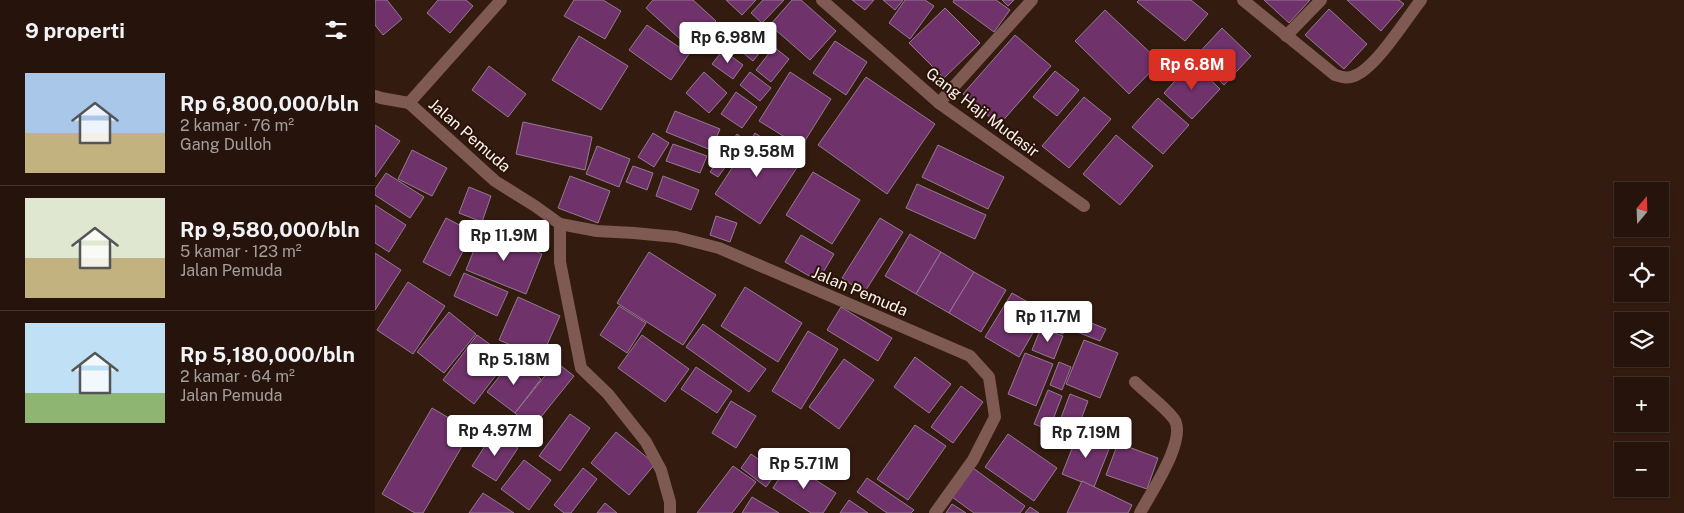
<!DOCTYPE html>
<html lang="id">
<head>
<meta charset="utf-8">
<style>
	:root { --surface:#26140c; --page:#2e1d15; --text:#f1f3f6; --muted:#a49e9d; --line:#42332d; --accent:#d93025 }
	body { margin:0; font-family:"Public Sans",sans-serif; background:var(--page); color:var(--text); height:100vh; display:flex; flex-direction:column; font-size:19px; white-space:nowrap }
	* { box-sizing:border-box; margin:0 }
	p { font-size:16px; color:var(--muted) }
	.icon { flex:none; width:28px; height:28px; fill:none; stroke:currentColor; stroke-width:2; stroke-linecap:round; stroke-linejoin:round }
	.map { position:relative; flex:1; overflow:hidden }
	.panel { display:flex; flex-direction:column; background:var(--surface); width:375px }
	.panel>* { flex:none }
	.needle { width:32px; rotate:19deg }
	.fabs { position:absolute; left:1239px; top:182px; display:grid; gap:10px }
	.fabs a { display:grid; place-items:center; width:55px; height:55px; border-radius:0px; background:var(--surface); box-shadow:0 1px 4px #0004,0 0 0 1px var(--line); font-size:25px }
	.price { position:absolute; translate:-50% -42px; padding:0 11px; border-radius:5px; background:#fff; color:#222; font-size:16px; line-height:32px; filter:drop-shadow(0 1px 2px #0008) }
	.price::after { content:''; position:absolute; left:50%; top:30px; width:15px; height:11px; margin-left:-8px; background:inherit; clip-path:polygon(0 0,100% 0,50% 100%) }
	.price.selected { background:var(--accent); color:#fff }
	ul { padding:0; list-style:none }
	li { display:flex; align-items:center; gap:15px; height:125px; padding:0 25px }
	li+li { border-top:1px solid var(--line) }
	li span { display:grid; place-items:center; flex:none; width:140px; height:100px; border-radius:0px; color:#555 }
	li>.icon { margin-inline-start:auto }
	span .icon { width:60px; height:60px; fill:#fffc; stroke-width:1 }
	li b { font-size:21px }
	h2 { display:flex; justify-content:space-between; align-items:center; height:60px; padding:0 25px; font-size:21px }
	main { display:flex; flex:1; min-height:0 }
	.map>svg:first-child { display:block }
	.building { fill:#6f326b; stroke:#947b91 }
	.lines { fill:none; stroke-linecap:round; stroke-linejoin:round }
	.minor { stroke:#7f5a52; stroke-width:12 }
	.labels { text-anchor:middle; stroke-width:4; stroke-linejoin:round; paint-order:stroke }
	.street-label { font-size:16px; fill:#fcf2ed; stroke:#291207 }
</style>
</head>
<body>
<main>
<section class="panel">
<h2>9 properti<svg class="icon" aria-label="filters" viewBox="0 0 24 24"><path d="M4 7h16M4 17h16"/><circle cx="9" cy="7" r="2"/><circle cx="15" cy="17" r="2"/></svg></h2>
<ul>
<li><span style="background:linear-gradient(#a9c7e8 60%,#c2b280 0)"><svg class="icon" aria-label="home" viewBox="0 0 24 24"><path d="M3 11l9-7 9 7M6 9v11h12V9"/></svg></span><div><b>Rp 6,800,000/bln</b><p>2 kamar · 76 m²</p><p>Gang Dulloh</p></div></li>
<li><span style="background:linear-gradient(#dfe7d0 60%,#c2b280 0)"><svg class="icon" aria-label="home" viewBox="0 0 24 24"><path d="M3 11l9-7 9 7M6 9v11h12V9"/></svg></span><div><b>Rp 9,580,000/bln</b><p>5 kamar · 123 m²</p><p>Jalan Pemuda</p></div></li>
<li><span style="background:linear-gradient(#bfe0f5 70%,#8fb573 0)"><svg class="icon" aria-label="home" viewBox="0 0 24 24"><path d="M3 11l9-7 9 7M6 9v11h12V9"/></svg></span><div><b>Rp 5,180,000/bln</b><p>2 kamar · 64 m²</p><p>Jalan Pemuda</p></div></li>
</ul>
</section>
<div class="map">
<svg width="1309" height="513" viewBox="0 0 1309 513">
	<rect width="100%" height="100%" fill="#331b10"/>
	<g class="building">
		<path d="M0,0H12L27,19L8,35L0,25Z"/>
		<path d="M63,0H91L98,6L75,33L52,13Z"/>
		<path d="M199,0H228L246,11L230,39L189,16Z"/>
		<path d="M278,0H318L341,21L316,49L271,8Z"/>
		<path d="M351,0H381L367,15Z"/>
		<path d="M388,0H409L387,23L376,13Z"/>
		<path d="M417,0H426L461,31L435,60L395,25Z"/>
		<path d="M477,0H499L490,10Z"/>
		<path d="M508,0H528L520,10Z"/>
		<path d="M530,0H550L559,6L535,39L514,23Z"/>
		<path d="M579,0H621L635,10L619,32L578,2Z"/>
		<path d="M627,0H639L633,6Z"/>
		<path d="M764,0H816L833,14L810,41L762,2Z"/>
		<path d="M889,0H935L914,23Z"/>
		<path d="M972,0H1024L1029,4L1006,31Z"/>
		<path d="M570,8L605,43L569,78L534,43Z"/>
		<path d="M954,9L992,44L969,69L930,35Z"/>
		<path d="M730,10L785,62L754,94L700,41Z"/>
		<path d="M376,23L396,39L378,61L358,45Z"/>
		<path d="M272,25L314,54L296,80L254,50Z"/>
		<path d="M847,28L876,56L849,85L820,57Z"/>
		<path d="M640,35L676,66L624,125L588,94Z"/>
		<path d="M204,36L253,66L226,110L177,80Z"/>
		<path d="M460,41L492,62L471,95L438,73Z"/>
		<path d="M399,47L414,59L396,82L381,70Z"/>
		<path d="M348,50L368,65L358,79L337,64Z"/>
		<path d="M817,62L845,89L817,119L789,93Z"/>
		<path d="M114,66L151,94L133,117L97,90Z"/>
		<path d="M680,71L704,90L682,116L658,97Z"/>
		<path d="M329,72L352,93L334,113L311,93Z"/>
		<path d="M375,72L396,88L385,101L365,85Z"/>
		<path d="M415,72L456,99L426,147L384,121Z"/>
		<path d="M491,77L560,124L512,194L443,145Z"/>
		<path d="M361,92L382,107L367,128L346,114Z"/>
		<path d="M709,97L736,119L694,168L667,146Z"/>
		<path d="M783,98L814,125L788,154L757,127Z"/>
		<path d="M300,111L345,129L336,150L291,132Z"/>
		<path d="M148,122L217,137L210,170L141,154Z"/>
		<path d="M0,125L25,141L0,177Z"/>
		<path d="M278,133L294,143L279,167L263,157Z"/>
		<path d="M380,133L425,163L385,224L340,194Z"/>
		<path d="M362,134L370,140L343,177L335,172Z"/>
		<path d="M741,135L778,166L745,205L708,174Z"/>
		<path d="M298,144L332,156L325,173L291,161Z"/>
		<path d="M563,145L629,177L613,209L547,177Z"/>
		<path d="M222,146L255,159L244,187L211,174Z"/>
		<path d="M37,150L72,168L57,196L23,179Z"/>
		<path d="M258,166L278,173L272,190L251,182Z"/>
		<path d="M438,172L485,200L457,244L411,215Z"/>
		<path d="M11,173L49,197L35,218L0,195V189Z"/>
		<path d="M195,176L235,191L223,223L183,208Z"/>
		<path d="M288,176L324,190L316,210L281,196Z"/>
		<path d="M542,184L611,215L600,239L531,208Z"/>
		<path d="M94,187L116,196L107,222L84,213Z"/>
		<path d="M0,205L31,225L14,252L0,243Z"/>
		<path d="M341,216L362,223L355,242L335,235Z"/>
		<path d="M71,218L98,232L75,276L48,262Z"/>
		<path d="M505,218L528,232L489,293L467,278Z"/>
		<path d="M107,230L167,254L151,294L91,270Z"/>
		<path d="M535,234L566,252L541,294L510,276Z"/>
		<path d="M426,235L459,254L443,281L410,262Z"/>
		<path d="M274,252L341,295L308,345L242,303Z"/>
		<path d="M566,252L599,272L574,313L541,294Z"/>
		<path d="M0,253L26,270L0,310Z"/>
		<path d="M599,272L631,290L606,332L574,313Z"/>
		<path d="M89,273L133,292L122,316L79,296Z"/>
		<path d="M33,282L70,306L38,354L2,330Z"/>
		<path d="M370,287L427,323L403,362L346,326Z"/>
		<path d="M637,293L670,312L644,357L610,337Z"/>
		<path d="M143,297L185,316L166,358L124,340Z"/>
		<path d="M677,303L698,311L688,334L668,326Z"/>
		<path d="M244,306L271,323L252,353L225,335Z"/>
		<path d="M466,307L517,338L503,361L452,330Z"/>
		<path d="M74,312L101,334L69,373L42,352Z"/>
		<path d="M702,317L731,329L725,341L697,330Z"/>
		<path d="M328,324L391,369L374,392L311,347Z"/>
		<path d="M666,328L688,336L679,359L657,350Z"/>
		<path d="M433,331L463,349L426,409L397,391Z"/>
		<path d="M102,335L134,358L99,404L68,380Z"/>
		<path d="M267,335L314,369L290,402L243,368Z"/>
		<path d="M709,340L743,353L725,398L691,384Z"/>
		<path d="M650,353L678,364L661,406L633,394Z"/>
		<path d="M540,357L576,384L554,413L519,387Z"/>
		<path d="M139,358L166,379L140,413L112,392Z"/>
		<path d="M469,359L499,380L464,429L434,407Z"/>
		<path d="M181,362L199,376L157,428L140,413Z"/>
		<path d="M684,362L696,367L687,390L675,385Z"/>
		<path d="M321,367L357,391L342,413L306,389Z"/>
		<path d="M586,386L608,402L578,443L556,427Z"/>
		<path d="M673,390L687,396L674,430L659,424Z"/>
		<path d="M695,394L713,401L702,430L684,423Z"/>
		<path d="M356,401L381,416L361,448L337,433Z"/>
		<path d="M57,408L96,431L48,513H40L7,494Z"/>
		<path d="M195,414L215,428L185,471L164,456Z"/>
		<path d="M540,425L571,446L533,500L502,479Z"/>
		<path d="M704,431L736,444L719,487L687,474Z"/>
		<path d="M119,432L143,448L121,481L97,466Z"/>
		<path d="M241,432L280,464L254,495L216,463Z"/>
		<path d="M633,434L682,468L659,501L610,467Z"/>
		<path d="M743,443L783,458L772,489L731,475Z"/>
		<path d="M376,454L402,472L391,487L366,468Z"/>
		<path d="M149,460L176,480L154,510L126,489Z"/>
		<path d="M414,463L461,493L448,513H436L398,488Z"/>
		<path d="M358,466L381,482L357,513H322Z"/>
		<path d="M208,468L222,479L196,513H189L179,505Z"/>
		<path d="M598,468L650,506L645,513H599L577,497Z"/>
		<path d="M492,478L539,510L536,513H512L482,492Z"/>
		<path d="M707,481L757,505L753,513H692Z"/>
		<path d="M108,493L139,513H94Z"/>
		<path d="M377,497L404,513H367Z"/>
		<path d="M474,500L493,513H465Z"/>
		<path d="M230,503L242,513H222Z"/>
		<path d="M577,504L591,513H571Z"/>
		<path d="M655,507L664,513H650Z"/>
	</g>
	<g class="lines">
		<g class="minor">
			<path d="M447,0L564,103L709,206"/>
			<path d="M868,0L960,75C967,77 972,79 979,76C1001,68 1031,19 1046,0"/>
			<path d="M911,36L946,0"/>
			<path d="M0,96L6,98L34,103L126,0"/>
			<path d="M34,103L120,181L160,206L185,224L222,231L259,233L301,237L344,248L595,356L614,377L620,417L598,460L560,513"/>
			<path d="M564,103L657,0"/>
			<path d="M185,224V262L206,368L233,394L271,442L286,470L295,502V513"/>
			<path d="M760,382C772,394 788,405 799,419C813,439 775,494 765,513"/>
		</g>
	</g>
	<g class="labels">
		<g class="street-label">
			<text transform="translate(608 112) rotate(37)" y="6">Gang Haji Mudasir</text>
			<text transform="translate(95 135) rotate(41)" y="6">Jalan Pemuda</text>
			<text transform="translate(485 291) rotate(23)" y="6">Jalan Pemuda</text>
		</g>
	</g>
</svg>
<div class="fabs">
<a><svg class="needle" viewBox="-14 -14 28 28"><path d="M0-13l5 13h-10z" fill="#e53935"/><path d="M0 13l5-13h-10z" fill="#a49e9d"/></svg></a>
<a><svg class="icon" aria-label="locate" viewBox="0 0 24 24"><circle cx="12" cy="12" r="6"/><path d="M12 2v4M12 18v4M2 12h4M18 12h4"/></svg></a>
<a><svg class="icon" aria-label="layers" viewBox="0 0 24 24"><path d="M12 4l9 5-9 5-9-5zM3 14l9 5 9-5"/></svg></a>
<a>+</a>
<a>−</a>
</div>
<b class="price" style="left:353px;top:64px">Rp 6.98M</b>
<b class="price selected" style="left:817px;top:91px">Rp 6.8M</b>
<b class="price" style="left:382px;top:178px">Rp 9.58M</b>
<b class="price" style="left:129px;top:262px">Rp 11.9M</b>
<b class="price" style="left:673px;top:343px">Rp 11.7M</b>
<b class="price" style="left:139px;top:386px">Rp 5.18M</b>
<b class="price" style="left:120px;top:457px">Rp 4.97M</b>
<b class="price" style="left:711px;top:459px">Rp 7.19M</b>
<b class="price" style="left:429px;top:490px">Rp 5.71M</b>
</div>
</main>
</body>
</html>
